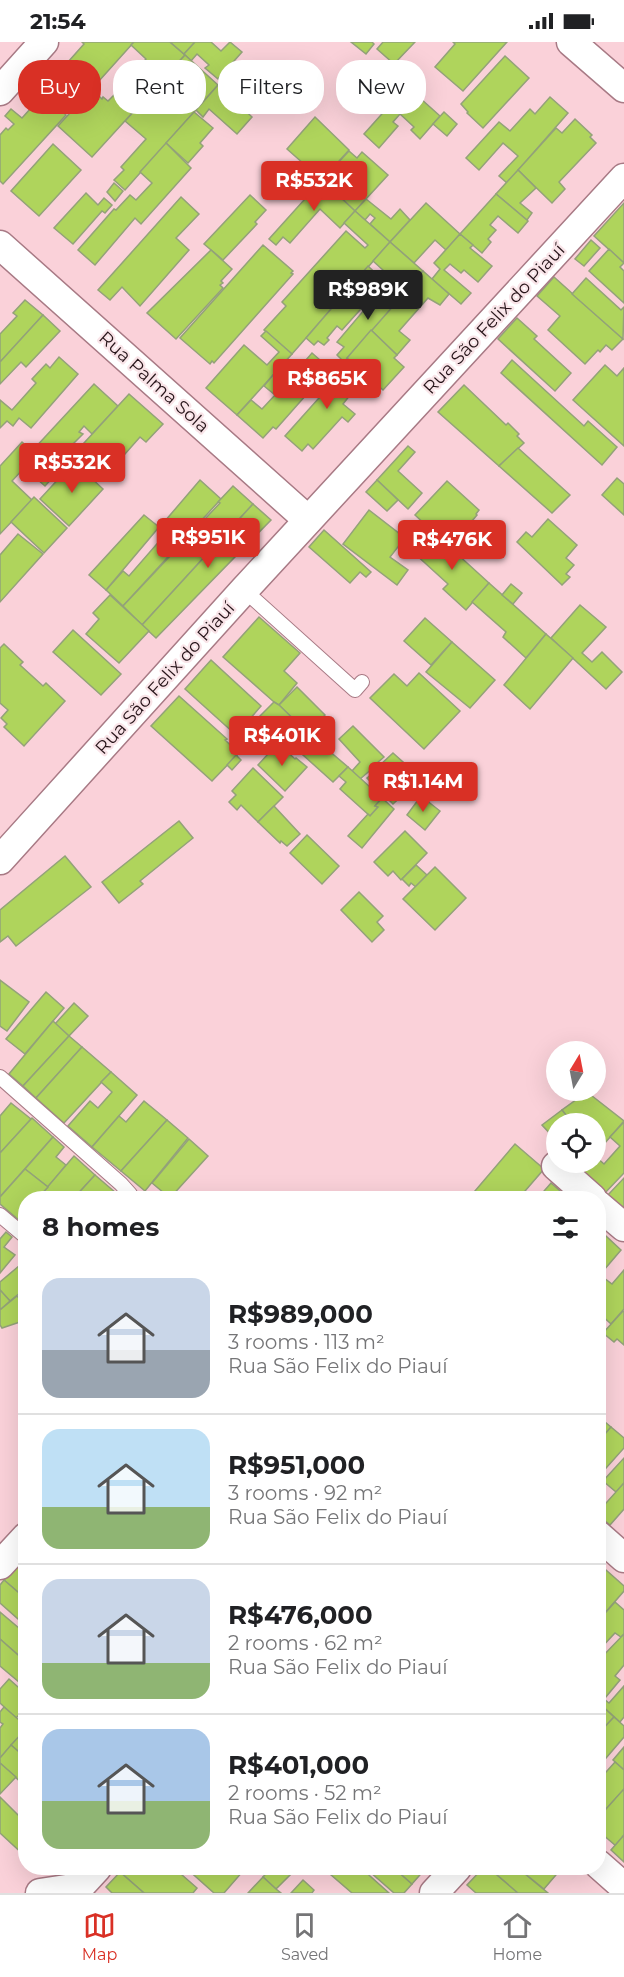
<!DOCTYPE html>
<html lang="en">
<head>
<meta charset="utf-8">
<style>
	:root { --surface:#fff; --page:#f2f2f2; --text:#202124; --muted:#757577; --line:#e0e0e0; --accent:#d93025 }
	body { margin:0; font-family:Montserrat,sans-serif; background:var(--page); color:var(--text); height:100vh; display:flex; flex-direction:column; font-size:22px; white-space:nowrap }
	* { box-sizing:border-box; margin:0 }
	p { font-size:20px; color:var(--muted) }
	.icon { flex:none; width:33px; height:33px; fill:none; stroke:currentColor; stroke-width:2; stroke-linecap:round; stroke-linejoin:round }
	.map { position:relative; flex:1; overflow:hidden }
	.panel { position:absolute; left:18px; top:1149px; width:588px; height:684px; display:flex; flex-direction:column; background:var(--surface); border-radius:24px; box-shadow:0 6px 24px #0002 }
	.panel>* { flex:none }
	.top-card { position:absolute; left:18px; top:18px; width:588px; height:54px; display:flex; gap:12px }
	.needle { width:39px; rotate:10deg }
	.tools { position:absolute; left:546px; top:999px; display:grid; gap:12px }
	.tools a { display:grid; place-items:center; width:60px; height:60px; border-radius:50%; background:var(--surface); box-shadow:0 6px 24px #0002; font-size:30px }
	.price { position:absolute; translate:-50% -51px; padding:0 14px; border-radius:6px; background:var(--accent); color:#fff; font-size:20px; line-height:39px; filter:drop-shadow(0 2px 3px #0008) }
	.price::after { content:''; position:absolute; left:50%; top:36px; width:18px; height:14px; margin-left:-9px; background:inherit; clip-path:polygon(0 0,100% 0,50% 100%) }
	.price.active { background:#222; color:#fff }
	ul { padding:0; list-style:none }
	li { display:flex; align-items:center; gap:18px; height:150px; padding:0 24px }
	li+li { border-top:2px solid var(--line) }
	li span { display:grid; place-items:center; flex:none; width:168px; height:120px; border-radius:18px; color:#555 }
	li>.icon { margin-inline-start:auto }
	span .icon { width:72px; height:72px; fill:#fffc; stroke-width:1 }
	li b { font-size:26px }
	h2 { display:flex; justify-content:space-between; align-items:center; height:72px; padding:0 24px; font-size:26px }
	.chip { padding:0 21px; border-radius:24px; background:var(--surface); box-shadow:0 6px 24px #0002; font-size:21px; line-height:54px }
	.chip.active { background:var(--accent); color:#fff }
	.status { display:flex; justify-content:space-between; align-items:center; height:42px; padding:0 30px; background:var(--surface); direction:ltr }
	.status svg { height:16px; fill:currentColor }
	.menu { display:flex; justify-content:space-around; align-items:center; height:84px; border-top:2px solid var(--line); background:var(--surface); font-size:16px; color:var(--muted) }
	.menu a { display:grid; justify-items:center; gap:3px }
	.menu .active { color:var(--accent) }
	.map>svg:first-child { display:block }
	.building { fill:#afd45c; stroke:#93a279; stroke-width:1.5 }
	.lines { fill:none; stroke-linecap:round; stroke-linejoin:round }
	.lane-casing { stroke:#a87a85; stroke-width:16 }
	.street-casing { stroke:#a87a85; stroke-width:31 }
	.lane { stroke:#fff; stroke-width:14 }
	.street { stroke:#fff; stroke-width:28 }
	.labels { text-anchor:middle; stroke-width:4.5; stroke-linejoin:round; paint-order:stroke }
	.street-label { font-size:18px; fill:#261419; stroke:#f9e4e8 }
</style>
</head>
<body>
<div class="status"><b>21:54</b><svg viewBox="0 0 49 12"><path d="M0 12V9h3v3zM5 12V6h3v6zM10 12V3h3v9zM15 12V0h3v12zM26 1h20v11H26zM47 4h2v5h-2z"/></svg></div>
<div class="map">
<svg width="624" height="1851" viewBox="0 0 624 1851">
	<rect width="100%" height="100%" fill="#fad1d9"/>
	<g class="building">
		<path d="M82,0H134L72,69L44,47L84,2Z"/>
		<path d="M134,0H170L185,13L155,45L136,28L146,17L131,3Z"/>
		<path d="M170,0H195L184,12Z"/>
		<path d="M195,0H211L221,9L230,0L242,10L218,37L205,26L209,23L197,12L191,19L184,12Z"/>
		<path d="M351,0H372L374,2L366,12Z"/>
		<path d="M383,0H415L394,22L377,7Z"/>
		<path d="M453,0H507L463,49L435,25L455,2Z"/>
		<path d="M185,13L218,43L125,148L114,138L124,128L121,125L146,97L125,79Z"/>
		<path d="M505,14L529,36L483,86L467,71L468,70L461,62Z"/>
		<path d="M218,43L252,75L237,92L209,67L203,75L196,68Z"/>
		<path d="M92,47L102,57L103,55L108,59L114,53L133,70L92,115L58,84Z"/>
		<path d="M33,48L42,55L47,49L55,56L51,60L66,73L3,142L0,139V93L6,86L8,88L14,82L5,74L11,67L22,76L31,66L24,60Z"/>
		<path d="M411,48L440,74L420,97L411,88L414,85L400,72L393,80L398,84L379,106L364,92L397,55L401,59Z"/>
		<path d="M550,55L568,71L507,141L499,134L518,114L503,101L479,128L466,116L499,80L510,89L530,67L535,72Z"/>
		<path d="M194,70L213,86L200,101L203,104L188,121L166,101Z"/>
		<path d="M444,70L457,82L447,94L433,82Z"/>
		<path d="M315,75L349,108L322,138L287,107Z"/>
		<path d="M575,77L592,93L590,95L596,101L559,140L565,147L552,161L518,128L556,86L562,91Z"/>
		<path d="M166,101L191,126L141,182L135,176L95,223L78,208L114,167L116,168L130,153L136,158L152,141L140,130Z"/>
		<path d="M53,102L81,128L39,174L11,149Z"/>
		<path d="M349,109L357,116L362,110L388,133L355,169L322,138Z"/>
		<path d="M518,128L536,146L520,161L532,171L527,178L496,152Z"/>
		<path d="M322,138L355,169L340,186L320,167L290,201L283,195L276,203L269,197Z"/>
		<path d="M114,141L123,149L115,159L107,150Z"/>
		<path d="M86,151L98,163L104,156L112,163L105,171L102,169L73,202L54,186Z"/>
		<path d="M496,152L528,179L518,191L498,174L490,183L496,188L488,197L491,200L482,211L460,192Z"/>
		<path d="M250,153L266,168L255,180L257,182L223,218L204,202Z"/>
		<path d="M181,155L199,172L176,196L189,208L140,264L122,245L110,258L98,248Z"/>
		<path d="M366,157L391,177L400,167L410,178L390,200L370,182L375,176L370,172L365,178L355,169Z"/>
		<path d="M426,161L460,192L446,208L435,198L414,221L390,200Z"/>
		<path d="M624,161V221L594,194Z"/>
		<path d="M355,169L390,200L292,312L264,288L286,264L282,260L346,189L365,206L368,203L344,181Z"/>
		<path d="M460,192L473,203L470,206L492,224L478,240L464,228L461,231L450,222L444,228L471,251L461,262L432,237L440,227L434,221Z"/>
		<path d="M591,198L600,206L584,224L575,217Z"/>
		<path d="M390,200L423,229L406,249L373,219Z"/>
		<path d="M263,203L293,229L291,231L293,232L214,321L212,319L210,322L180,296Z"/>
		<path d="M609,207L624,221L620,225L624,229V261L589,229Z"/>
		<path d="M211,208L232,227L221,239L223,241L220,243L223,246L176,297L147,271Z"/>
		<path d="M368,224L385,240L342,288L337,284L327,296L329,298L324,303L318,299L314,303L306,296Z"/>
		<path d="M423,229L449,252L440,263L428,256L399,289L410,298L397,313L371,288Z"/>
		<path d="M554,235L623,297L612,308L606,303L600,310L598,308L585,322L548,288L560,274L537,254Z"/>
		<path d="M586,236L621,268L624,265L623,297L572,252Z"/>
		<path d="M387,241L402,254L344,320L337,313L344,305L337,300Z"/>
		<path d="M25,258L43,273L0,320V292L17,274L13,271Z"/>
		<path d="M43,273L60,289L26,325L21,320L0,342V320Z"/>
		<path d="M517,276L537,294L534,297L571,331L555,349L498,297Z"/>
		<path d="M371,288L397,313L394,316L404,325L383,348L347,316Z"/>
		<path d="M266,289L292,312L237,373L206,346L244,303L267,323L279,310L261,294Z"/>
		<path d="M312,311L328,325L321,334L322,335L276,387L273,385L263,396L237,373L251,358L262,367L275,353L264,344L278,327L282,331L292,320L299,326Z"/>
		<path d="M59,315L78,332L31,386L19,376L13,384L7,379L0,386V358L12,368L36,341L32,337L46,322L50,326Z"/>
		<path d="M512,318L584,384L588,379L617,405L602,423L501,331Z"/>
		<path d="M352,319L366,333L343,362L355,372L348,380L342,375L313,407L308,402L302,409L285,394Z"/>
		<path d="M605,323L617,334L624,326V404L573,358Z"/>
		<path d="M94,342L118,364L92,392L84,384L79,390L83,392L72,403L78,408L67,420L60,413L49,425L56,432L45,444L20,422Z"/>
		<path d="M464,343L506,383L508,381L519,392L517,394L524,401L499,424L438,370Z"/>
		<path d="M129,352L163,382L146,400L140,395L102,438L73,413Z"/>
		<path d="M22,400L32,409L20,422L25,425L12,439L32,458L0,492V424Z"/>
		<path d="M408,404L415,410L398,429L422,451L408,467L377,438Z"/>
		<path d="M518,406L570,453L552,471L499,424Z"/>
		<path d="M74,420L103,447L69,484L40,457Z"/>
		<path d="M617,436L624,442V473L602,453Z"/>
		<path d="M200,438L221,457L123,564L106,548L123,529L129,534L162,496L166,500L176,488L165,479Z"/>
		<path d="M377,438L398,458L387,469L366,450Z"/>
		<path d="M447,439L479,468L476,472L477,473L467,485L475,492L457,512L415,473Z"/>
		<path d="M233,444L253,462L142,583L123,564L220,461L218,460Z"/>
		<path d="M34,455L67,486L44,511L11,480Z"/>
		<path d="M253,462L271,478L156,596L142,583Z"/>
		<path d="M369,468L405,496L390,515L408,528L397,543L343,502Z"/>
		<path d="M144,473L159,485L106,548L89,533Z"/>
		<path d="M548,477L577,503L566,516L574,523L566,532L570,535L562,543L517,500L526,490L532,495Z"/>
		<path d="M324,488L371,530L366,535L360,530L350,541L309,505Z"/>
		<path d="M433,490L489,541L466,568L443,547L448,542L414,511Z"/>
		<path d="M18,492L43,512L0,560V513Z"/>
		<path d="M489,541L546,592L526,616L503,595L506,590L472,560Z"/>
		<path d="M511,542L522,551L513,562L502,553Z"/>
		<path d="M110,553L149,589L119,621L86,592L99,577L93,571Z"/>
		<path d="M580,563L606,585L582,611L592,620L602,610L622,630L606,647L551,596Z"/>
		<path d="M259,575L300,611L284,629L297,641L279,663L274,660L223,615Z"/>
		<path d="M425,576L452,600L431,623L404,599Z"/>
		<path d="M73,588L121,632L101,653L53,610Z"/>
		<path d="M546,592L573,616L530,667L504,643Z"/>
		<path d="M452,600L495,638L470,666L426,630Z"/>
		<path d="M4,602L23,620L20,623L43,644L46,641L65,659L24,704L4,685L7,682L1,676L8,668L0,661V606Z"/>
		<path d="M211,618L261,664L236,693L185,647Z"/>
		<path d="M419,631L460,669L424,707L370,656L394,632L407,644Z"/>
		<path d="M297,645L325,673L307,691L279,663Z"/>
		<path d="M179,654L227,697L225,698L239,711L212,739L151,684Z"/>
		<path d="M274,660L279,663L308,691L290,708L270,689L264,695L254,686L257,683L254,680Z"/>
		<path d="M353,684L384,715L377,721L380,725L376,729L373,726L360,737L352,729L360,720L339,697Z"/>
		<path d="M308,691L348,725L333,740L293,704Z"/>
		<path d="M278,701L295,717L296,716L307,725L285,749L258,723Z"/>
		<path d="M393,711L421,736L393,762L367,736L380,725L379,724Z"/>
		<path d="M236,713L241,718L232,728L227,723Z"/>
		<path d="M348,725L382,756L375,764L378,765L370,774L340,747L346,740L339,734Z"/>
		<path d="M253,726L283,755L258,780L241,763L237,768L229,760L236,753L232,749Z"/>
		<path d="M421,754L440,769L425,788L407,773Z"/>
		<path d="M382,756L394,767L362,806L348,794L368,772L370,774L378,765L375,764Z"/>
		<path d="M274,764L300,792L287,804L281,799L280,801L258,780Z"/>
		<path d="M179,779L193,796L140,839L143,842L119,861L102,840Z"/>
		<path d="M405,789L427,811L401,838L393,829L388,834L374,820Z"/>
		<path d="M307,793L339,824L322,842L290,811Z"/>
		<path d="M65,814L91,845L16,904L8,894L0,900V868Z"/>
		<path d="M416,823L427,833L416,845L411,841L409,844L402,837Z"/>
		<path d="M435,825L466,856L435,888L403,857Z"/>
		<path d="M359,850L383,874L377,880L384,888L372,900L341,868Z"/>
		<path d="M0,938L29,960L7,989L0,984Z"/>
		<path d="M46,950L64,966L25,1012L6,997Z"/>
		<path d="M74,961L88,974L69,994L55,982Z"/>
		<path d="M53,979L69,994L23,1044L9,1032Z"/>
		<path d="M69,994L82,1005L36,1056L23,1044Z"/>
		<path d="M82,1005L111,1030L64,1081L36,1056Z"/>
		<path d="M111,1030L137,1053L92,1105L68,1084L90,1059L98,1066L112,1050L101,1040Z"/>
		<path d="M587,1050L624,1079L598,1109L596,1107V1082H573L562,1068Z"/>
		<path d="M144,1059L167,1078L121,1129L92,1105L119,1074L126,1080Z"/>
		<path d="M11,1061L31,1077L0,1111V1074Z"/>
		<path d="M562,1068L573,1082H556V1098L542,1083Z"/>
		<path d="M32,1076L53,1095L0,1155V1111Z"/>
		<path d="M167,1078L188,1096L145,1149L121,1129Z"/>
		<path d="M624,1080V1131L604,1152L580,1129L588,1120H596V1115L604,1122L620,1104L610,1095Z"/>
		<path d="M53,1095L64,1105L56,1115L66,1123L48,1145L25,1127Z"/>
		<path d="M189,1097L208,1114L170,1156L152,1141Z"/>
		<path d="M515,1102L544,1127L519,1156H469Z"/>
		<path d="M74,1114L95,1133L74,1156H38Z"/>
		<path d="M25,1127L48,1145L38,1156H26V1172L20,1179L0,1162V1155Z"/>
		<path d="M95,1133L116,1151L112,1156H74Z"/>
		<path d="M624,1136V1170L607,1154Z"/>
		<path d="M551,1141L567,1155L565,1156H538Z"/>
		<path d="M6,1190L12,1195L4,1205L15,1213L0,1231V1197Z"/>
		<path d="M606,1194L621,1208L598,1235V1203Z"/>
		<path d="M26,1218V1246L10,1259L0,1248V1240Z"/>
		<path d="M624,1228V1267L611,1282L598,1270V1235L600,1233L612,1242Z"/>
		<path d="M0,1248L10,1259L0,1268Z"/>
		<path d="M17,1254L26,1264V1278L2,1286L0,1283V1268Z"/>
		<path d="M623,1269L624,1270V1303L617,1297L614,1300L603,1291Z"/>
		<path d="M599,1375L611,1385L598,1400V1376Z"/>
		<path d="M611,1385L624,1396V1406L598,1435V1400Z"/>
		<path d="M624,1416V1441L616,1450L603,1439Z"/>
		<path d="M624,1441V1467L610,1483L598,1473V1470Z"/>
		<path d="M19,1522L26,1527V1557L4,1538Z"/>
		<path d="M606,1528L624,1544V1549L598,1579V1537Z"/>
		<path d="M4,1538L26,1557V1584L0,1561V1543Z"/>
		<path d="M615,1560L624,1568V1592L621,1595L615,1591L598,1609V1579Z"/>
		<path d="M0,1570L26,1592V1620L0,1597Z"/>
		<path d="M624,1592V1623L615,1634L620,1638L600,1662L598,1619Z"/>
		<path d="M0,1597L26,1620V1646L0,1624Z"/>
		<path d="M9,1637L26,1652V1666L16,1676L0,1661V1647Z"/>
		<path d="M624,1644V1675L620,1680L600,1662L604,1657L609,1661Z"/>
		<path d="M601,1663L614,1675L598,1692V1665Z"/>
		<path d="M4,1665L26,1684V1687L0,1716V1686L3,1682L0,1680V1670Z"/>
		<path d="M614,1675L624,1684V1695L601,1722L598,1721V1692Z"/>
		<path d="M26,1687V1716L11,1703Z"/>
		<path d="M11,1703L26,1716V1745L0,1721V1716Z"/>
		<path d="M624,1705V1728L613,1718Z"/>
		<path d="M615,1720L624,1728V1747L598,1776V1739Z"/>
		<path d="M0,1721L16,1735L0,1752Z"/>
		<path d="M624,1747V1793L616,1804L602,1792L598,1796V1776Z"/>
		<path d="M0,1755L23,1778L20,1781L26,1786V1815L0,1791Z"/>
		<path d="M624,1793V1820L611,1808Z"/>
		<path d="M124,1826H174L197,1846L193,1851H144L120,1830Z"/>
		<path d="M186,1826H241L244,1828L224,1851H214Z"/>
		<path d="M271,1826H287L293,1830L276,1847L263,1835Z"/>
		<path d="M323,1826H361L389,1851H352Z"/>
		<path d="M361,1826H394L412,1842L404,1851H394L370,1830L368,1832Z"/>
		<path d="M394,1826H426L412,1842Z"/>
		<path d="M483,1826H489L518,1851H476L467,1843Z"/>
		<path d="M489,1826H518L548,1851H518Z"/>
		<path d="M518,1826H559L561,1827L544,1847Z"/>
		<path d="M120,1830L144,1851H112L106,1845Z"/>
		<path d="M263,1835L276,1847L281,1851H248Z"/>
		<path d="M303,1838L314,1848L312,1851H291Z"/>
	</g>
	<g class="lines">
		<g class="lane-casing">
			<g id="lane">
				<path d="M244,548L355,648L362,640"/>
				<path d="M0,1035L121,1142L130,1152L131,1156"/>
				<path d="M0,1173L26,1195"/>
			</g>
		</g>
		<g class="street-casing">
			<g id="street">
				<path d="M571,0L624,46"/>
				<path d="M0,49L44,0"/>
				<path d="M0,203L308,478"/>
				<path d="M0,818L244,548L624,136"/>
				<path d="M556,1124L592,1156"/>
				<path d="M598,1163L624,1185"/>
				<path d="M598,1493L624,1516"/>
				<path d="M0,1523L26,1495"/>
				<path d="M598,1822L624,1845"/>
				<path d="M40,1851L79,1845"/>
				<path d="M74,1851L97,1826"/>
				<path d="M434,1851L457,1826"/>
			</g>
		</g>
		<use href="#lane" class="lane"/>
		<use href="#street" class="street"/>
	</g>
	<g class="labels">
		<g class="street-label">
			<text transform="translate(494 277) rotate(-47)" y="6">Rua São Felix do Piauí</text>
			<text transform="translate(154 340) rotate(42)" y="6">Rua Palma Sola</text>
			<text transform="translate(165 636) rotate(-48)" y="6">Rua São Felix do Piauí</text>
		</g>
	</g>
</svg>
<div class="tools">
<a><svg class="needle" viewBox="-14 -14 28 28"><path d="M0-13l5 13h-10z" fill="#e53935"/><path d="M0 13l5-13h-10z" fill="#757577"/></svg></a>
<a><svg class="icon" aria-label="locate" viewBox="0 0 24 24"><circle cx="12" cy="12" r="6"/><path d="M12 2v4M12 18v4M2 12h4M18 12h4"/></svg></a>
</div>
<b class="price" style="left:314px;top:170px">R$532K</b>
<b class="price active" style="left:368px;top:279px">R$989K</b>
<b class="price" style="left:327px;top:368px">R$865K</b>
<b class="price" style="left:72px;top:452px">R$532K</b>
<b class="price" style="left:208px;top:527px">R$951K</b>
<b class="price" style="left:452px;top:529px">R$476K</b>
<b class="price" style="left:282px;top:725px">R$401K</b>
<b class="price" style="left:423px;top:771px">R$1.14M</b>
<div class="top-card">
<a class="chip active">Buy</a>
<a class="chip">Rent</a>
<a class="chip">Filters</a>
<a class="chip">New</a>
</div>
<section class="panel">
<h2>8 homes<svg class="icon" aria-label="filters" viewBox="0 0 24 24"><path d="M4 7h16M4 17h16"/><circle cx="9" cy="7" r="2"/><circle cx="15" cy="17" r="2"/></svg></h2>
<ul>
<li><span style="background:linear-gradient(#c9d6e8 60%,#9aa5b1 0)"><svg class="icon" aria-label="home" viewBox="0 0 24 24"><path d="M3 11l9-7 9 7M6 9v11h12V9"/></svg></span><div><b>R$989,000</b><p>3 rooms · 113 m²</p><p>Rua São Felix do Piauí</p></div></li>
<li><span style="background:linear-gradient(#bfe0f5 65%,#8fb573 0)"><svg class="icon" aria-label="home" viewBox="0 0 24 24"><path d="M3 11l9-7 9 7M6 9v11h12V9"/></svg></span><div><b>R$951,000</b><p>3 rooms · 92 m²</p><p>Rua São Felix do Piauí</p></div></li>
<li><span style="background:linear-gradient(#c9d6e8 70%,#8fb573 0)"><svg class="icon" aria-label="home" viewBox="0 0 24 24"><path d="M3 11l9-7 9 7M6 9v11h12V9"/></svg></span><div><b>R$476,000</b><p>2 rooms · 62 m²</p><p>Rua São Felix do Piauí</p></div></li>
<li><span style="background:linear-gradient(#a9c7e8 60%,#8fb573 0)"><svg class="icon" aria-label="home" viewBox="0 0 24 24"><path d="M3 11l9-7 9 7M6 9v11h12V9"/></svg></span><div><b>R$401,000</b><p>2 rooms · 52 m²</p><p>Rua São Felix do Piauí</p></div></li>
</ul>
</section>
</div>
<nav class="menu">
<a class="active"><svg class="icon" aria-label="map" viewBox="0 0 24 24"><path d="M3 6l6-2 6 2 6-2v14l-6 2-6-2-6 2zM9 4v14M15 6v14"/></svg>Map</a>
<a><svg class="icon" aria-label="saved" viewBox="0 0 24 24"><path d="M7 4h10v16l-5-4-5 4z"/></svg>Saved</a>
<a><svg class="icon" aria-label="home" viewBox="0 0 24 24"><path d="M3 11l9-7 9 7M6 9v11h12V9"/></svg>Home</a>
</nav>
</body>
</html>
